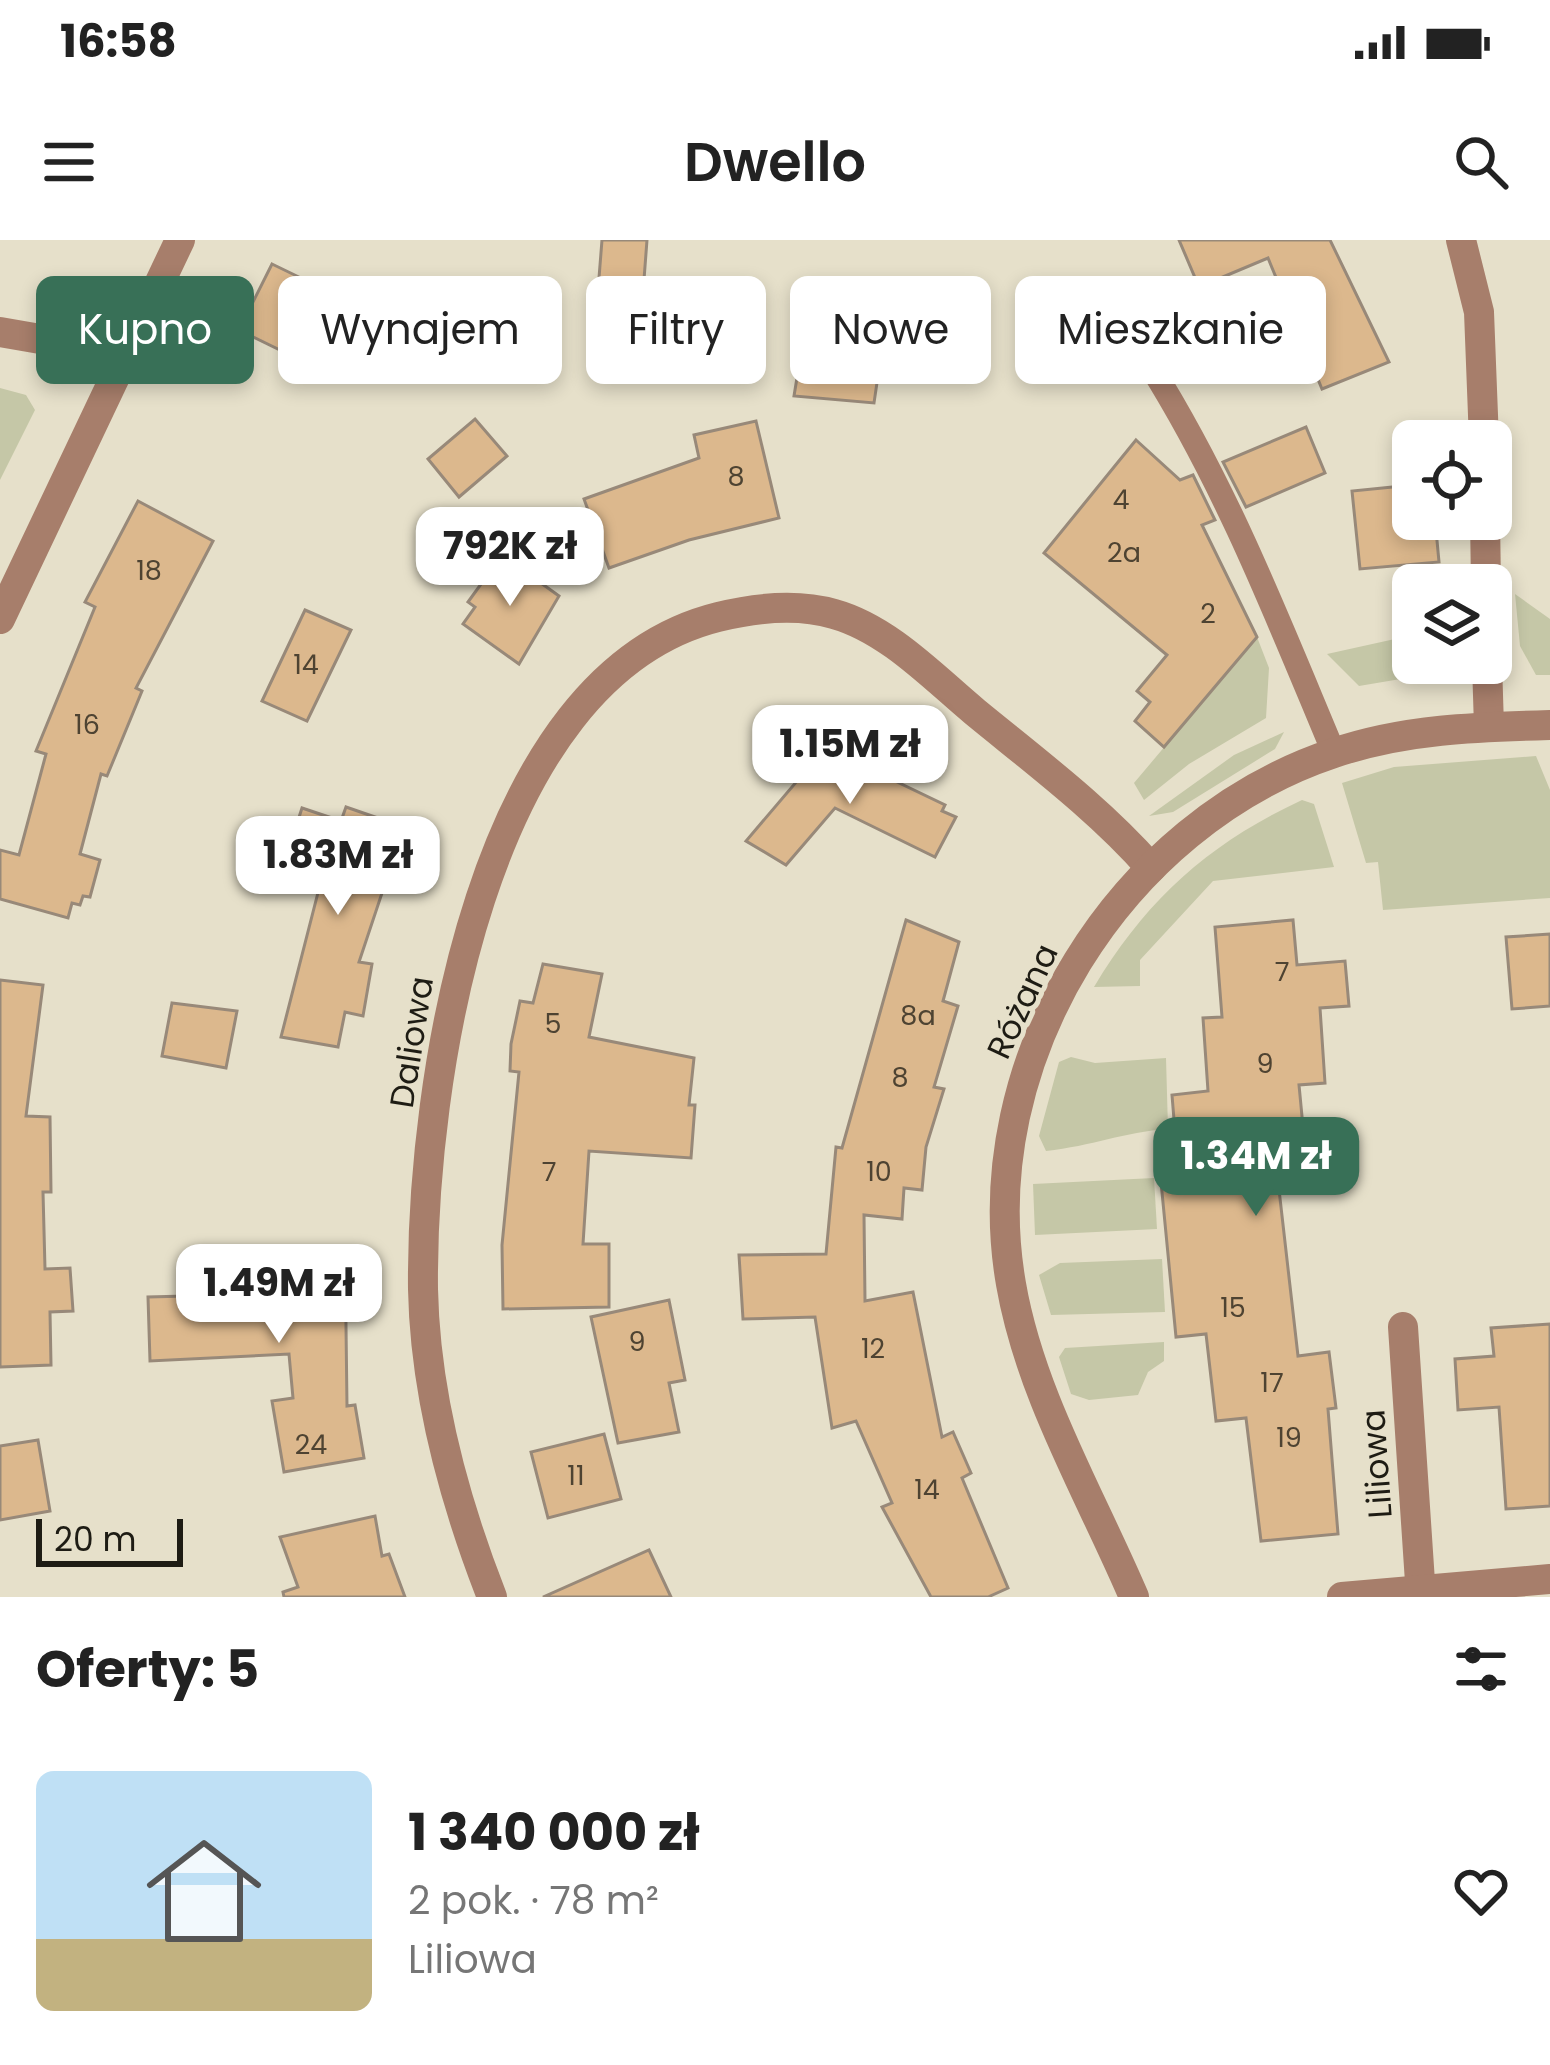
<!DOCTYPE html>
<html lang="pl">
<head>
<meta charset="utf-8">
<style>
	:root { --surface:#fff; --page:#f6f6f6; --text:#222; --muted:#767676; --line:#e0e0e0; --accent:#387057 }
	body { margin:0; font-family:Poppins,sans-serif; background:var(--page); color:var(--text); height:100vh; display:flex; flex-direction:column; font-size:45px; white-space:nowrap }
	* { box-sizing:border-box; margin:0 }
	p { font-size:39px; color:var(--muted) }
	.icon { flex:none; width:66px; height:66px; fill:none; stroke:currentColor; stroke-width:2; stroke-linecap:round; stroke-linejoin:round }
	.map { position:relative; height:1357px; overflow:hidden }
	.details { display:flex; flex-direction:column; background:var(--surface); flex:1 }
	.details>* { flex:none }
	.hud { position:absolute; left:36px; top:36px; width:1479px; height:108px; display:flex; gap:24px }
	.controls { position:absolute; left:1392px; top:180px; display:grid; gap:24px }
	.controls a { display:grid; place-items:center; width:120px; height:120px; border-radius:18px; background:var(--surface); box-shadow:0 6px 18px #0003; font-size:60px }
	.scale { position:absolute; left:36px; bottom:30px; width:147px; box-sizing:border-box; padding-left:12px; border:6px solid #1e1c14; border-top:0; font-size:33px; line-height:42px; white-space:nowrap; color:#1e1c14; -webkit-text-stroke:9px #e6e0ca; paint-order:stroke }
	.price { position:absolute; translate:-50% -102px; padding:0 27px; border-radius:24px; background:#fff; color:#222; font-size:39px; line-height:78px; filter:drop-shadow(0 3px 6px #0008) }
	.price::after { content:''; position:absolute; left:50%; top:72px; width:36px; height:27px; margin-left:-18px; background:inherit; clip-path:polygon(0 0,100% 0,50% 100%) }
	.price.on { background:var(--accent); color:#fff }
	ul { padding:0; list-style:none }
	li { display:flex; align-items:center; gap:36px; height:300px; padding:0 36px }
	li+li { border-top:3px solid var(--line) }
	li span { display:grid; place-items:center; flex:none; width:336px; height:240px; border-radius:18px; color:#555 }
	li>.icon { margin-inline-start:auto }
	span .icon { width:144px; height:144px; fill:#fffc; stroke-width:1 }
	li b { font-size:51px }
	h2 { display:flex; justify-content:space-between; align-items:center; height:144px; padding:0 36px; font-size:51px }
	.chip { padding:0 42px; border-radius:18px; background:var(--surface); box-shadow:0 6px 18px #0003; font-size:42px; line-height:108px }
	.chip.on { background:var(--accent); color:#fff }
	.status { display:flex; justify-content:space-between; align-items:center; height:84px; padding:0 60px; background:var(--surface); direction:ltr }
	.status svg { height:33px; fill:currentColor }
	header { display:flex; justify-content:space-between; align-items:center; height:156px; padding:0 36px; background:var(--surface); font-size:54px; font-weight:600 }
	.map>svg:first-child { display:block }
	.green { fill:#c5c7a7 }
	.building { fill:#dcb88d; stroke:#988979; stroke-width:3 }
	.lines { fill:none; stroke-linecap:round; stroke-linejoin:round }
	.lane { stroke:#a77e6b; stroke-width:24 }
	.street { stroke:#a77e6b; stroke-width:30 }
	.labels { text-anchor:middle; stroke-width:10; stroke-linejoin:round; paint-order:stroke }
	.number-label { font-size:27px; fill:#4e4332 }
	.street-label { font-size:33px; fill:#1e1c14; stroke:#e6e0ca }
</style>
</head>
<body>
<div class="status"><b>16:58</b><svg viewBox="0 0 49 12"><path d="M0 12V9h3v3zM5 12V6h3v6zM10 12V3h3v9zM15 12V0h3v12zM26 1h20v11H26zM47 4h2v5h-2z"/></svg></div>
<header><svg class="icon" aria-label="menu" viewBox="0 0 24 24"><path d="M4 6h16M4 12h16M4 18h16"/></svg>Dwello<svg class="icon" aria-label="search" viewBox="0 0 24 24"><circle cx="10" cy="10" r="6"/><path d="M15 15l6 6"/></svg></header>
<div class="map">
<svg width="1550" height="1357" viewBox="0 0 1550 1357">
	<rect width="100%" height="100%" fill="#e6e0ca"/>
	<g class="green">
		<path d="M0,148L26,155L35,170L0,240Z"/>
		<path d="M1515,354L1550,379V435H1536L1520,406Z"/>
		<path d="M1413,395V423H1447L1442,432L1359,446L1327,414Z"/>
		<path d="M1257,397L1269,428L1266,478L1189,524L1144,560L1134,543Z"/>
		<path d="M1284,492L1275,509L1173,572L1149,576L1234,515Z"/>
		<path d="M1536,516L1550,550V658L1383,670L1378,622L1366,623L1342,543L1394,527Z"/>
		<path d="M1302,560L1314,564L1334,627L1213,641L1140,720V746L1094,747C1147,659 1208,604 1302,560Z"/>
		<path d="M1071,817L1095,823L1166,818L1168,889C1124,892 1092,906 1046,911L1039,896L1059,822Z"/>
		<path d="M1154,938L1157,989L1035,995L1033,944Z"/>
		<path d="M1162,1019L1165,1072L1051,1075L1039,1035L1060,1023Z"/>
		<path d="M1164,1102V1121L1148,1132L1138,1155L1089,1160L1071,1154L1059,1117L1065,1108Z"/>
	</g>
	<g class="building">
		<path d="M602,0H647L642,66L597,63Z"/>
		<path d="M1179,0H1330L1389,122L1322,149L1268,18L1199,47Z"/>
		<path d="M272,24L340,57L354,105L336,112L325,132L239,90Z"/>
		<path d="M812,47L887,75L874,163L794,156Z"/>
		<path d="M475,179L507,216L459,257L428,219Z"/>
		<path d="M756,181L779,278L689,300L609,328L584,259L699,218L694,195Z"/>
		<path d="M1306,187L1325,233L1246,267L1223,222Z"/>
		<path d="M1136,200L1180,240L1193,235L1215,280L1202,285L1257,397L1164,507L1135,481L1150,462L1137,451L1167,415L1044,313Z"/>
		<path d="M1413,245V279H1435L1439,322L1360,329L1352,251Z"/>
		<path d="M138,261L213,301L136,448L142,451L107,536L101,534L80,614L100,620L90,657L83,656L80,665L72,663L68,678L0,659V610L19,615L46,514L36,511L95,367L85,362Z"/>
		<path d="M502,315L559,356L519,424L463,384L475,367L468,362Z"/>
		<path d="M305,370L351,390L307,481L262,461Z"/>
		<path d="M832,500L866,527L945,565L942,571L956,577L935,617L835,568L786,625L746,601Z"/>
		<path d="M346,567L404,587L359,722L372,724L363,776L345,772L338,807L281,797L323,633L285,621L302,568L341,581Z"/>
		<path d="M906,680L959,702L943,761L958,766L934,847L944,849L926,907L922,950L904,948L902,979L864,975L865,1061L913,1052L942,1197L953,1192L971,1233L962,1238L1008,1348L988,1357H931L882,1267L892,1263L856,1181L832,1188L815,1077L743,1079L739,1015L826,1014L836,907L842,908Z"/>
		<path d="M1293,680L1297,725L1345,721L1349,766L1320,768L1325,843L1299,845L1307,929L1277,932L1298,1116L1329,1112L1336,1168L1328,1169L1338,1294L1261,1301L1246,1178L1216,1181L1206,1094L1176,1097L1161,942L1179,941L1172,855L1208,851L1203,778L1222,777L1215,687Z"/>
		<path d="M1550,694V766L1512,769L1506,697Z"/>
		<path d="M543,724L602,734L589,797L694,818L689,865H695L691,918L589,911L583,1004H609V1067L503,1069L502,1005L519,832L510,831L511,804L520,761L533,763Z"/>
		<path d="M0,740L43,745L26,876L50,877L51,952H43L45,1029L70,1028L73,1071L50,1072L51,1125L0,1127Z"/>
		<path d="M172,763L237,771L226,828L162,816Z"/>
		<path d="M345,1006L347,1166L355,1165L364,1218L284,1232L272,1161L293,1158L289,1114L150,1121L148,1057L266,1054L265,1007Z"/>
		<path d="M669,1060L685,1140L669,1143L679,1192L618,1203L591,1077Z"/>
		<path d="M1550,1084V1266L1506,1269L1499,1167L1458,1170L1455,1119L1494,1116L1491,1088Z"/>
		<path d="M604,1194L621,1259L548,1278L531,1212Z"/>
		<path d="M38,1200L50,1271L0,1280V1206Z"/>
		<path d="M375,1276L382,1316L389,1314L405,1357H284L283,1352L298,1347L280,1297Z"/>
		<path d="M649,1310L671,1357H543Z"/>
	</g>
	<g class="lines">
		<path class="lane" d="M1151,127C1228,250 1278,380 1334,513"/>
		<g class="street">
			<path d="M1461,0L1479,72L1484,201"/>
			<path d="M0,92L69,104L121,125"/>
			<path d="M1485,279L1486,345"/>
			<path d="M0,379L180,0"/>
			<path d="M1487,423L1489,487"/>
			<path d="M1403,1087L1421,1357"/>
			<path d="M492,1357C454,1260 425,1154 423,1049C421,845 480,436 718,377C755,368 796,363 834,374C888,389 933,437 975,472C1036,522 1099,569 1151,628"/>
			<path d="M1134,1357C1091,1256 1030,1154 1011,1044C972,821 1120,584 1334,513C1404,489 1477,487 1550,485"/>
			<path d="M1342,1357L1550,1339"/>
		</g>
	</g>
	<g class="labels">
		<g class="number-label">
			<text x="736" y="246">8</text>
			<text x="1121" y="269">4</text>
			<text x="1124" y="322">2a</text>
			<text x="149" y="340">18</text>
			<text x="1208" y="383">2</text>
			<text x="306" y="434">14</text>
			<text x="87" y="494">16</text>
			<text x="1282" y="741">7</text>
			<text x="918" y="785">8a</text>
			<text x="553" y="793">5</text>
			<text x="1265" y="833">9</text>
			<text x="900" y="847">8</text>
			<text x="549" y="941">7</text>
			<text x="879" y="941">10</text>
			<text x="1233" y="1077">15</text>
			<text x="637" y="1111">9</text>
			<text x="873" y="1118">12</text>
			<text x="1272" y="1152">17</text>
			<text x="1289" y="1207">19</text>
			<text x="311" y="1214">24</text>
			<text x="576" y="1245">11</text>
			<text x="927" y="1259">14</text>
		</g>
		<g class="street-label">
			<text transform="translate(1022 761) rotate(-65)" y="12">Różana</text>
			<text transform="translate(411 802) rotate(-81)" y="12">Daliowa</text>
			<text transform="translate(1376 1224) rotate(-94)" y="12">Liliowa</text>
		</g>
	</g>
</svg>
<div class="controls">
<a><svg class="icon" aria-label="locate" viewBox="0 0 24 24"><circle cx="12" cy="12" r="6"/><path d="M12 2v4M12 18v4M2 12h4M18 12h4"/></svg></a>
<a><svg class="icon" aria-label="layers" viewBox="0 0 24 24"><path d="M12 4l9 5-9 5-9-5zM3 14l9 5 9-5"/></svg></a>
</div>
<div class="scale">20 m</div>
<b class="price" style="left:510px;top:369px">792K zł</b>
<b class="price" style="left:850px;top:567px">1.15M zł</b>
<b class="price" style="left:338px;top:678px">1.83M zł</b>
<b class="price on" style="left:1256px;top:979px">1.34M zł</b>
<b class="price" style="left:279px;top:1106px">1.49M zł</b>
<div class="hud">
<a class="chip on">Kupno</a>
<a class="chip">Wynajem</a>
<a class="chip">Filtry</a>
<a class="chip">Nowe</a>
<a class="chip">Mieszkanie</a>
</div>
</div>
<section class="details">
<h2>Oferty: 5<svg class="icon" aria-label="filters" viewBox="0 0 24 24"><path d="M4 7h16M4 17h16"/><circle cx="9" cy="7" r="2"/><circle cx="15" cy="17" r="2"/></svg></h2>
<ul>
<li><span style="background:linear-gradient(#bfe0f5 70%,#c2b280 0)"><svg class="icon" aria-label="home" viewBox="0 0 24 24"><path d="M3 11l9-7 9 7M6 9v11h12V9"/></svg></span><div><b>1 340 000 zł</b><p>2 pok. · 78 m²</p><p>Liliowa</p></div><svg class="icon" aria-label="heart" viewBox="0 0 24 24"><path d="M12 20l-8-8c-3-5 5-10 8-4 3-6 11-1 8 4z"/></svg></li>
</ul>
</section>
</body>
</html>
